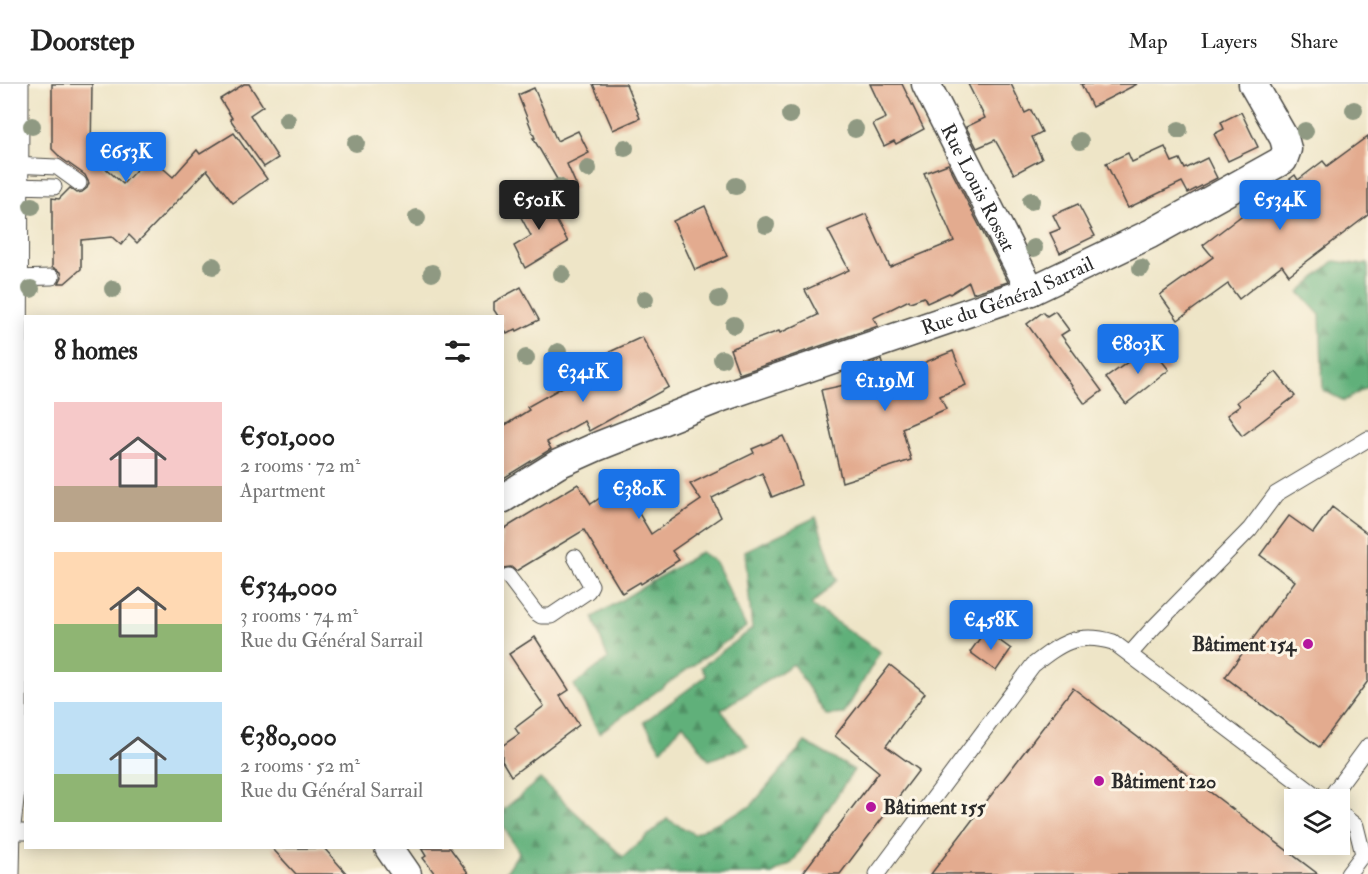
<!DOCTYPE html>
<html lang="en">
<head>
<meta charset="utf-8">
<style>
	:root { --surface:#fff; --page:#f6f6f6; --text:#222; --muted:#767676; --line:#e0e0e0; --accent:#1a73e8 }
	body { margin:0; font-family:"IM FELL Double Pica",serif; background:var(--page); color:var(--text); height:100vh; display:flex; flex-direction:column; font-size:22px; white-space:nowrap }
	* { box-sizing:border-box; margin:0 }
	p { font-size:20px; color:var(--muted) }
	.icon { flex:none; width:33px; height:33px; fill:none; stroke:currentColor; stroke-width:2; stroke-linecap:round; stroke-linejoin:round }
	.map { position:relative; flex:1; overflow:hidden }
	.details { position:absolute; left:24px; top:231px; width:480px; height:534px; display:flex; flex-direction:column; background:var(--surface); border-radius:0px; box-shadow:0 3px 15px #0003 }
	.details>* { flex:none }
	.controls { position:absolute; left:1284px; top:705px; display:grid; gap:12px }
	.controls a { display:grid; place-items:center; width:66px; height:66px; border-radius:0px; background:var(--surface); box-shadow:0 3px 15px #0003; font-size:30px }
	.price { position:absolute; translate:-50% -51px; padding:0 14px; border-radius:6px; background:var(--accent); color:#fff; font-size:20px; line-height:39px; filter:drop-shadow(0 2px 3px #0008) }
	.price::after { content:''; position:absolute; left:50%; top:36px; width:18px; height:14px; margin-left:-9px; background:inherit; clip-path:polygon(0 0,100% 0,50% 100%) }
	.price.selected { background:#222; color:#fff }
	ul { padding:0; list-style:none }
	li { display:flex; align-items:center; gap:18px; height:150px; padding:0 30px }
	li span { display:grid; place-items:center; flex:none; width:168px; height:120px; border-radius:0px; color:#555 }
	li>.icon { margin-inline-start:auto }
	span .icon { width:72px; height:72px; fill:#fffc; stroke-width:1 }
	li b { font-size:26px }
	h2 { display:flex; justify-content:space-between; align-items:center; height:72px; padding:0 30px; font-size:26px }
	header { display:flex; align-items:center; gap:36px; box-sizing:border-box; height:84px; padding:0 30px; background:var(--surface); border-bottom:2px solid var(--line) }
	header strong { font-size:28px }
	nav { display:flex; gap:33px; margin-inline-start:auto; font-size:21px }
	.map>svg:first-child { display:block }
	.forest { fill:url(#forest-firs); stroke:#466e52; stroke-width:1.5 }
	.building { fill:#e3ab8f }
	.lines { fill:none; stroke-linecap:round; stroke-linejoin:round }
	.lane-casing { stroke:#484742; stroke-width:17 }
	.street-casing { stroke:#484742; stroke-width:31 }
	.secondary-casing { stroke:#484742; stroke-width:35 }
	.lane { stroke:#fff; stroke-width:15 }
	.street { stroke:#fff; stroke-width:28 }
	.secondary { stroke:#fff; stroke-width:33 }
	.tree { fill:#8f9982 }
	.poi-dot { fill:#b5179e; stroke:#fcf5e5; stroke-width:2 }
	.labels { text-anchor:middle; stroke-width:6; stroke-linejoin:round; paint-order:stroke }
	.street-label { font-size:20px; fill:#2b2b2b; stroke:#fcf5e5 }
	.poi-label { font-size:20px; font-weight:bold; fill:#2b2b2b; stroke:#fcf5e5; text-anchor:start }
</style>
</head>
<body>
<header>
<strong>Doorstep</strong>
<nav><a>Map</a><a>Layers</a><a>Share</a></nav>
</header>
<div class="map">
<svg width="1368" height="790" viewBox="0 0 1368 790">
	<defs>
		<pattern id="forest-firs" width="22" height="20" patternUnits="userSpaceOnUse" patternTransform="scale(1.5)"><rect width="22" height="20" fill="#60b07a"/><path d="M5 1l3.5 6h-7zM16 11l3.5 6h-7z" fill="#4f8f64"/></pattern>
	</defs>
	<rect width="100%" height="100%" fill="#fcf5e5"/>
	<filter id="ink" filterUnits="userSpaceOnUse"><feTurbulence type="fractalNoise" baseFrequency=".0167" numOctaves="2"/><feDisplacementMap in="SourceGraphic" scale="12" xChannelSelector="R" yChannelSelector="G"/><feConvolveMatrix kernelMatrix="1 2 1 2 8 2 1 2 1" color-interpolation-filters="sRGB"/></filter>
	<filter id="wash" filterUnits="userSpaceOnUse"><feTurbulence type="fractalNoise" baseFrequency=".008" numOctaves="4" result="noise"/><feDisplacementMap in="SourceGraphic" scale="24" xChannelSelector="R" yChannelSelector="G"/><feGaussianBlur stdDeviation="1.35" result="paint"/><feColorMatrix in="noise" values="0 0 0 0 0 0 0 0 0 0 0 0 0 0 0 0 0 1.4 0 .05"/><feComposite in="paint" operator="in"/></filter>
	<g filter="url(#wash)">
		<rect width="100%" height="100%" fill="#eee5c7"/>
		<g class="forest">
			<path d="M1334,177L1364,181L1368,179V303L1344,317L1323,306L1320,231L1299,208Z"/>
			<path d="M816,433L837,496L811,521L880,568L844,630L826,631L793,580L721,626L748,662L709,676L683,640L661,666L644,638L706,592L701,583L752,545L745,467Z"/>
			<path d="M701,468L715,478L746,543L599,649L574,601L608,575L593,533Z"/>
			<path d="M805,658L854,686L792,779L772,790H505L519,768L503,742V726L540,695L623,773L667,735L694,750L751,722Z"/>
		</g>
		<g id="blocks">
			<g class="building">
				<path d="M52,0H92L91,71L123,100L149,72L173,93L197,66L200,70L234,49L267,95L233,119L207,86L137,159L129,151L121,161L112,153L81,156V185L65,199H59L62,193L61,188L52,183V114L59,115L70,104L77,109L82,108L87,104L89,99L85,91L61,74L52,65Z"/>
				<path d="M244,0H249L263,22L250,31L278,74L264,83L230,35L232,34L220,15Z"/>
				<path d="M593,0H626L640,34L613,46Z"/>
				<path d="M870,0H902L924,45L896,60L894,57L884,62L873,40L886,34Z"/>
				<path d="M968,0H1011L1025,29L1031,26L1042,48L1032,53L1042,75L1014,90L995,56L977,64L966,43L985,34Z"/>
				<path d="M1081,0H1137L1092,23Z"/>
				<path d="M534,4L557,57L578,47L589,69L567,80L577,103L565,109L533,54H535L518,11Z"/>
				<path d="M1241,28L1258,63L1228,77L1214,50L1224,45L1221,38Z"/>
				<path d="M1368,52V131L1289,191L1282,181L1239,215L1228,200L1178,236L1160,211L1213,173L1203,161L1295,91L1298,96L1323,77L1327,82Z"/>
				<path d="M1165,63L1172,78L1180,75L1185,85L1207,74L1217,94L1188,109L1182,98L1128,124L1106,79L1128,69L1132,78Z"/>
				<path d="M948,80L1008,198L973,209L969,198L950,210L949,209L927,219L924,213L910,218L909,216L873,234L878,242L739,290L730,265L779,247L780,249L818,231L805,206L849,186L828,146L866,130L890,183L954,157L924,89Z"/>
				<path d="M541,108L568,158L525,184L514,162L531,152L515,122Z"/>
				<path d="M1078,120L1095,152L1060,169L1050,149L1060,145L1053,131Z"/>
				<path d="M705,122L727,172L695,186L673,137Z"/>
				<path d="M521,203L539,236L517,247L516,245L507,250L502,242V232H498L494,226V218Z"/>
				<path d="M1055,227L1069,246L1061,251L1102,307L1085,320L1027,240L1043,228L1047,232Z"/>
				<path d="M642,253L669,303L589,347L584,337L547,358L551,365L502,395V343L529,326L527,323L602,281L599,276L602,275L601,272Z"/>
				<path d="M1150,262L1169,286L1126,320L1106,294Z"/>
				<path d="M953,267L966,301L940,312L946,325L902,344L911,376L842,398L821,306L854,299L851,286L881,276L886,294Z"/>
				<path d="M1276,288L1295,312L1242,352L1227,331L1240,322L1237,318Z"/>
				<path d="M783,352L796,381L801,401L772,413L762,389L712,414L721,433L672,467L679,476L641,500L640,498L622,509L584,446L516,487L511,483L502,484V446L578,400L591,420L619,401L629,417L631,416L651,450L701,416L690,400L754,369L752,365Z"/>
				<path d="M1332,423L1368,450V597L1319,663L1225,593L1295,497L1260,471L1289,432L1313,449Z"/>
				<path d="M989,549L1011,565L996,587L970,568L980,554Z"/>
				<path d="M535,553L569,606L560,612L579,641L511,692L502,677V662L519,650L515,644L544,622L509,570Z"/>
				<path d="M890,581L925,609L886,662L919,686L840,790H802L879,688L835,652Z"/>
				<path d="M1073,604L1318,790H931Z"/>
				<path d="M272,764H324L347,790H296Z"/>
				<path d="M421,764H450L469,790H435L423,774L426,772Z"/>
			</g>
		</g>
	</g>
	<g filter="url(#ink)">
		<use href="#blocks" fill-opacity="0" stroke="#484742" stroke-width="1.5"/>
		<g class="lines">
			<g class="lane-casing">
				<g id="lane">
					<path d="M12,81L57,83L79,99"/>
					<path d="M12,102L54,103"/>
					<path d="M12,194L52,193"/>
					<path d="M508,492L535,528L541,532H551L588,507L591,501L575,473"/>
					<path d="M1130,570L1153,544L1250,445L1276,410L1368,355"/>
					<path d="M1328,716L1368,662"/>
					<path d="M1340,729L1356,742L1363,770L1348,790"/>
					<path d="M15,748H26"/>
					<path d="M877,790L1033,581C1060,560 1077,547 1113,558L1322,716"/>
				</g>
			</g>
			<g class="street-casing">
				<g id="street">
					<path id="s1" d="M926,0L1031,207"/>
					<path id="s2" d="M502,415L558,380L596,363L722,313L1031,207L1150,150L1283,76L1287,65L1284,54L1253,0"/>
					<path d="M389,764L407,790"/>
				</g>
			</g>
			<g class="secondary-casing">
				<path id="secondary" d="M3,790L4,741L10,689L12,0"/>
			</g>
			<use href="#lane" class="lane"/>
			<use href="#street" class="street"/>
			<use href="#secondary" class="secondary"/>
		</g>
		<g class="tree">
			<circle cx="1354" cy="26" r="9"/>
			<circle cx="790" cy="31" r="9"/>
			<circle cx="287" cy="36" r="9"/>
			<circle cx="32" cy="42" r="9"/>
			<circle cx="855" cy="45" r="9"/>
			<circle cx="1179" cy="46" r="9"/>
			<circle cx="1305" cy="47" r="9"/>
			<circle cx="1080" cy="57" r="9"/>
			<circle cx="356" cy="59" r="9"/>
			<circle cx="625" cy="64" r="9"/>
			<circle cx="588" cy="85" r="9"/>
			<circle cx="736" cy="102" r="9"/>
			<circle cx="559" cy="103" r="9"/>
			<circle cx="1031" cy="117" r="9"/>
			<circle cx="32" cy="122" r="9"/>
			<circle cx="417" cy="134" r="9"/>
			<circle cx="766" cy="141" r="9"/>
			<circle cx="1034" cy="164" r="9"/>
			<circle cx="213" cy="182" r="9"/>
			<circle cx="1141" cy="184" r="9"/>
			<circle cx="432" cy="189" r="9"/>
			<circle cx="562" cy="190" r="9"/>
			<circle cx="31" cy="205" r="9"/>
			<circle cx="113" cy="205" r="9"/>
			<circle cx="645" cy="215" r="9"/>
			<circle cx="719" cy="215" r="9"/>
			<circle cx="734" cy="241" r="9"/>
			<circle cx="558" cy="268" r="9"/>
			<circle cx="526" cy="274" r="9"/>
			<circle cx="722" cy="275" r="9"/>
		</g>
	</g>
	<g class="poi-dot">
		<circle cx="1308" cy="560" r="6"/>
		<circle cx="1099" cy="697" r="6"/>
		<circle cx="871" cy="723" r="6"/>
	</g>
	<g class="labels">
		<g class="street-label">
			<text dy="7" stroke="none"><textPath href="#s1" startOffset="116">Rue Louis Rossat</textPath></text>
			<text dy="7" stroke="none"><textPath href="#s2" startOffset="546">Rue du Général Sarrail</textPath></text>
		</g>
		<g class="poi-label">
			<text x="1296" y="567" text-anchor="end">Bâtiment 154</text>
			<text x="1111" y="704">Bâtiment 120</text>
			<text x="883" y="730">Bâtiment 155</text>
		</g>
	</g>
</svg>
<div class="controls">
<a><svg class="icon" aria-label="layers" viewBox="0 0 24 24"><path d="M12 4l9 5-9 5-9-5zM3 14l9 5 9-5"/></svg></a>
</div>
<b class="price" style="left:126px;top:99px">€653K</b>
<b class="price selected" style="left:539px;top:147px">€501K</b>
<b class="price" style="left:1280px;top:147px">€534K</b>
<b class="price" style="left:1138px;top:291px">€803K</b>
<b class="price" style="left:583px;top:319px">€341K</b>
<b class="price" style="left:885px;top:328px">€1.19M</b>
<b class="price" style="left:639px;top:436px">€380K</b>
<b class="price" style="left:991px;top:567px">€458K</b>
<section class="details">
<h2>8 homes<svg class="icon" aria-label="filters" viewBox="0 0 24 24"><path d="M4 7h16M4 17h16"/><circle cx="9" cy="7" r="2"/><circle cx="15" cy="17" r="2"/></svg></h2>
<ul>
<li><span style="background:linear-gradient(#f6c9c9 70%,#b9a48a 0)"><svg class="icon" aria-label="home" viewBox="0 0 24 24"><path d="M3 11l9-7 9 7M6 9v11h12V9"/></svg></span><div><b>€501,000</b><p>2 rooms · 72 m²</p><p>Apartment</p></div></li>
<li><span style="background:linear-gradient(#ffd9b3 60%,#8fb573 0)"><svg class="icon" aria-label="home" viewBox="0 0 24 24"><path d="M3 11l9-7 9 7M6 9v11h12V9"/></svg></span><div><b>€534,000</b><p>3 rooms · 74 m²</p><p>Rue du Général Sarrail</p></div></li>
<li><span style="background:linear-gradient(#bfe0f5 60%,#8fb573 0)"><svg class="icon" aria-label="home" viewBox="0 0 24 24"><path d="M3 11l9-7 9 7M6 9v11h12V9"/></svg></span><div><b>€380,000</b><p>2 rooms · 52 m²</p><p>Rue du Général Sarrail</p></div></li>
</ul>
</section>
</div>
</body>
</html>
